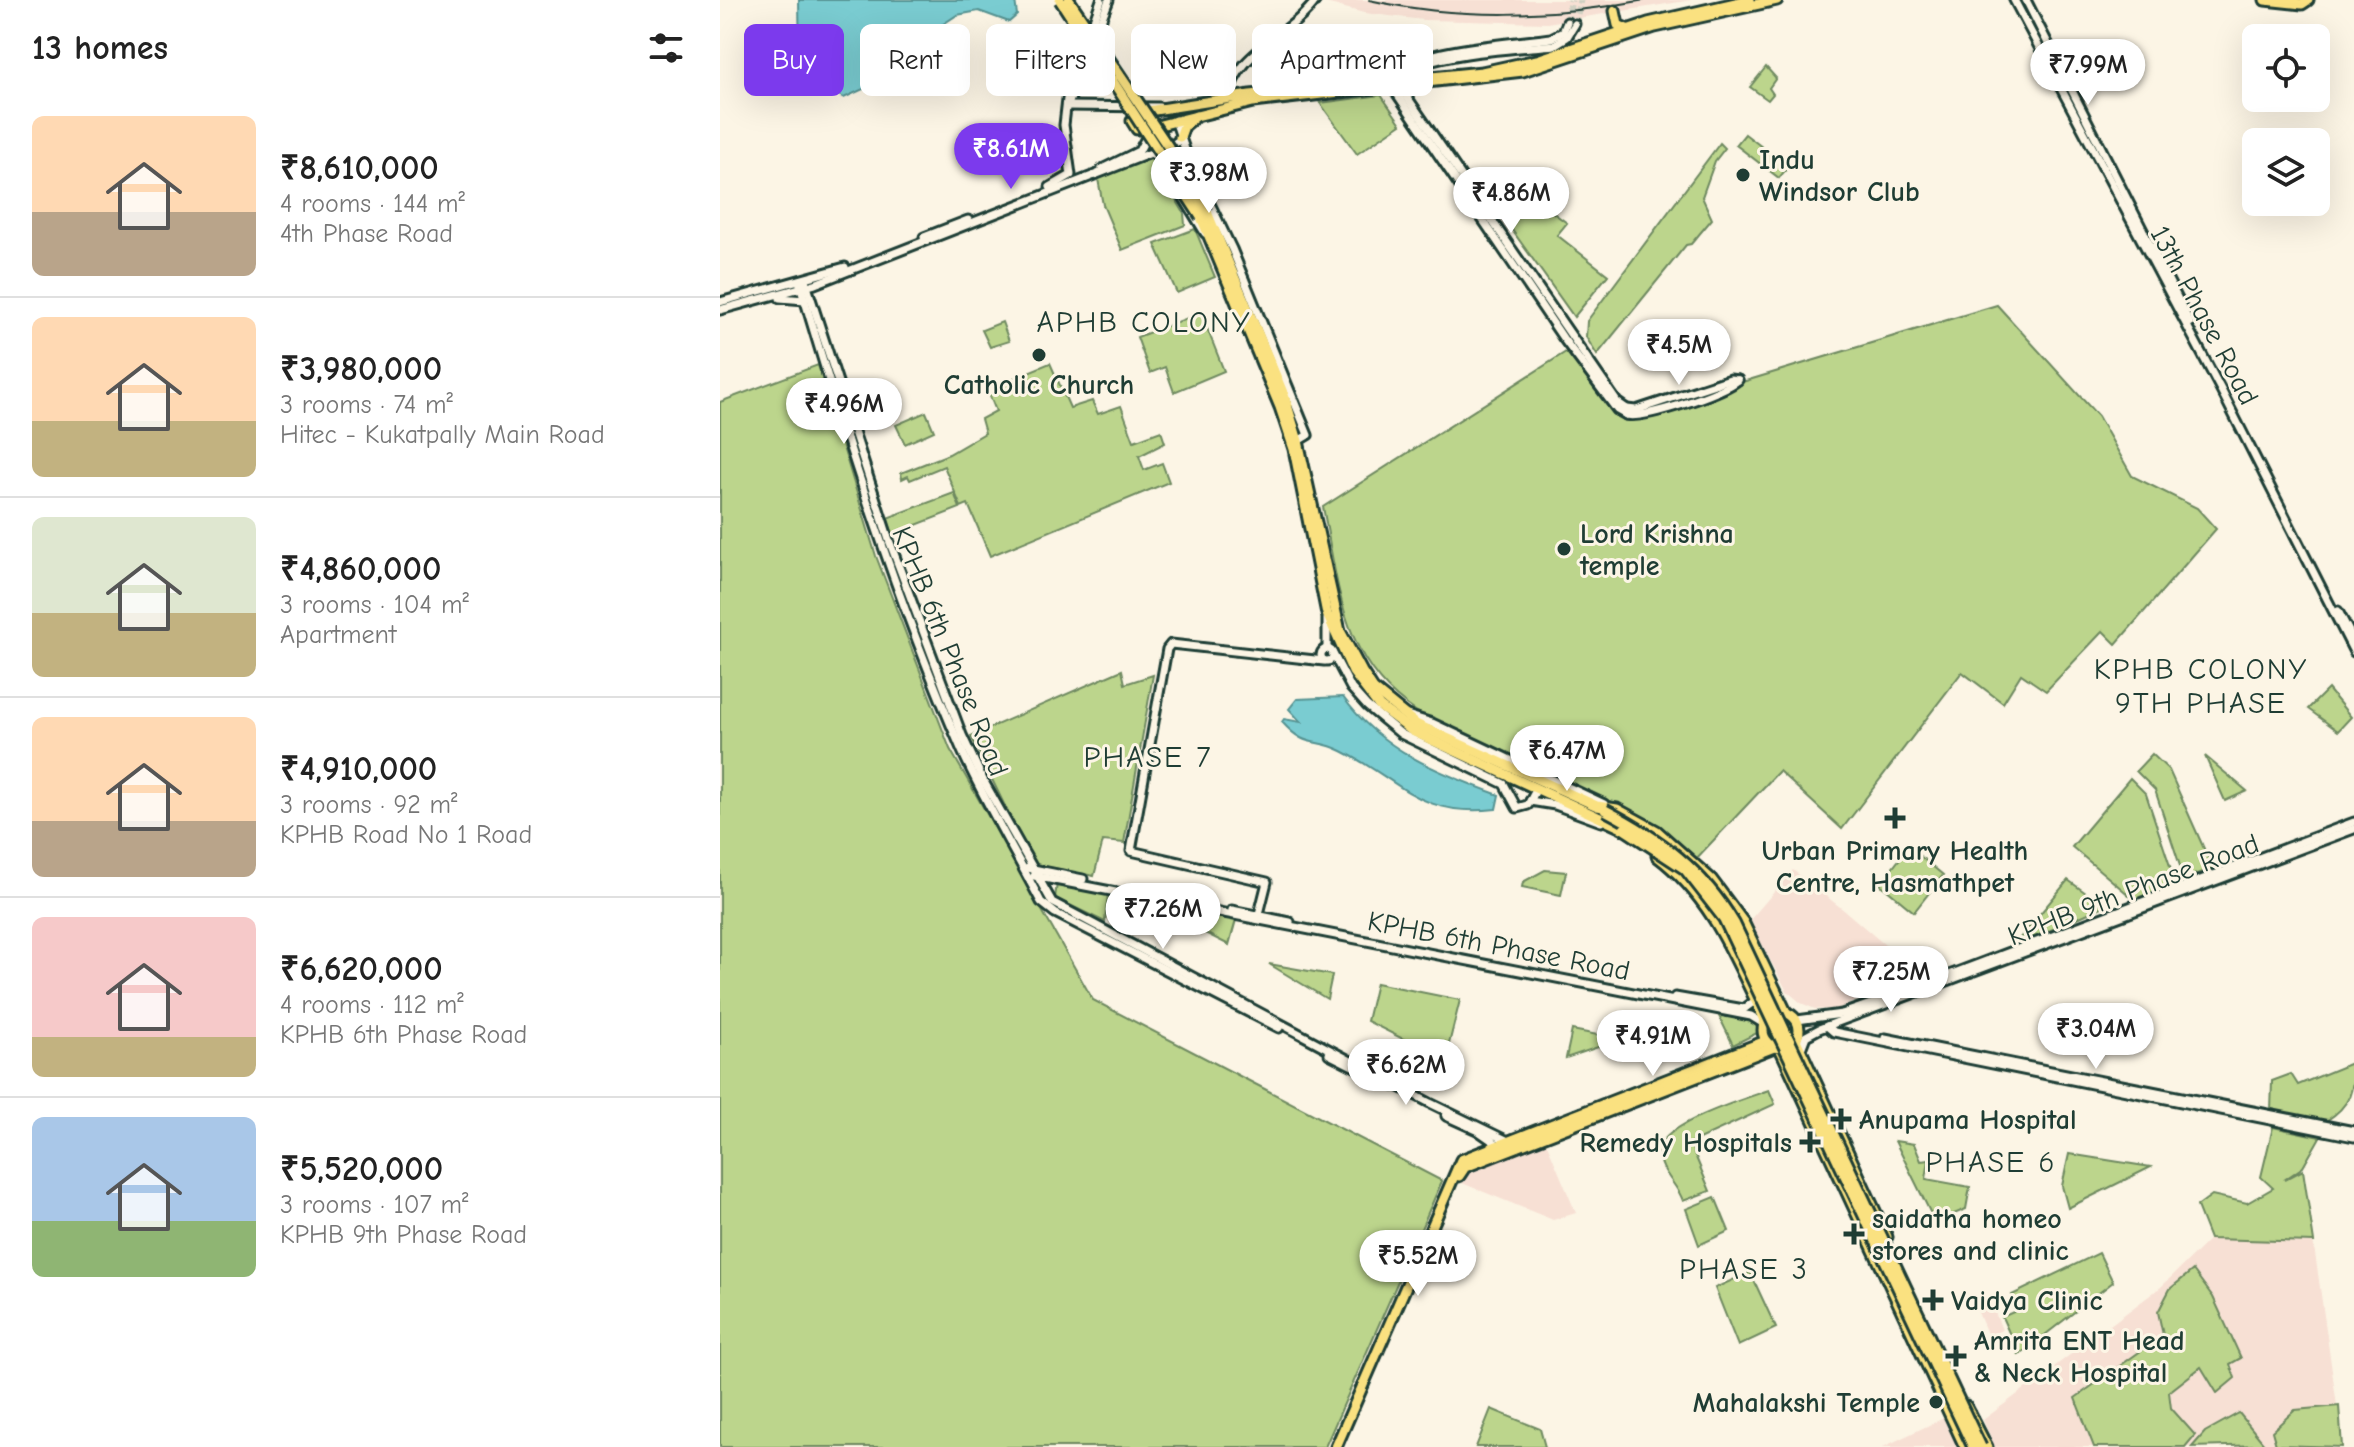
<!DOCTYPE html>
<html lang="en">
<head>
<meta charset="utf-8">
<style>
	:root { --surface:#fff; --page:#f6f6f6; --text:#222; --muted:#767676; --line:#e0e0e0; --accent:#7c3aed }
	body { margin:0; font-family:"Comic Neue",sans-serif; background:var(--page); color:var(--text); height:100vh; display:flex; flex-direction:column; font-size:30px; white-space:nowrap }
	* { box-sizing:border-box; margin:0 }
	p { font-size:26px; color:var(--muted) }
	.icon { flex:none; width:44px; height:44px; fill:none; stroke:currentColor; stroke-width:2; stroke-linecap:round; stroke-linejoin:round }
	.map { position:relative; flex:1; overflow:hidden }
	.side { display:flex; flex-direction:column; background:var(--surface); width:720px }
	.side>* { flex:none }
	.guide { position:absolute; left:24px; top:24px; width:760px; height:72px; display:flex; gap:16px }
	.tools { position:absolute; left:1522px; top:24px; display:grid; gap:16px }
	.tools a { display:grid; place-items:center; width:88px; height:88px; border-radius:12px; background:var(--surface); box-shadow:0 8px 32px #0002; font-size:40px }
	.price { position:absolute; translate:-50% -68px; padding:0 18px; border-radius:28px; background:#fff; color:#222; font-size:26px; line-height:52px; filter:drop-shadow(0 2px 4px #0008) }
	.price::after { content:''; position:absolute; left:50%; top:48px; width:24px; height:18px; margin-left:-12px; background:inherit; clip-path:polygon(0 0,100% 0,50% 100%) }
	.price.current { background:var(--accent); color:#fff }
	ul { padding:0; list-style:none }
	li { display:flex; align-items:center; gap:24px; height:200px; padding:0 32px }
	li+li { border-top:2px solid var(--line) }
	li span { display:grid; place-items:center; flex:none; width:224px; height:160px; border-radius:12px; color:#555 }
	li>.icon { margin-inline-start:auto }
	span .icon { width:96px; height:96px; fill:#fffc; stroke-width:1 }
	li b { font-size:34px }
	h2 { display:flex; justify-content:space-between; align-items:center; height:96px; padding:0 32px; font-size:34px }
	.tag { padding:0 28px; border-radius:12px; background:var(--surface); box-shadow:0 8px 32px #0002; font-size:28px; line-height:72px }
	.tag.current { background:var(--accent); color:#fff }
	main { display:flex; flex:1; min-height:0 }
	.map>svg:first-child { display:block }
	.built { fill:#f7e0d4 }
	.green { fill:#bcd58c; stroke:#6e8960; stroke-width:2 }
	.water { fill:#7accd1; stroke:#569392; stroke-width:2 }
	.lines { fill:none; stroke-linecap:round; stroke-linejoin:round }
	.minor-tunnel { stroke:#d0d0c2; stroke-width:7; stroke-dasharray:7 3.5; stroke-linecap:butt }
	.minor-casing { stroke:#1f3d34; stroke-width:13 }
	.major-casing { stroke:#1f3d34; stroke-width:15 }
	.minor { stroke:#fcf5e5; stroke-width:7 }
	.major { stroke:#fae180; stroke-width:9 }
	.rail { stroke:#1f3d34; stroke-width:2 }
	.major-bridge-casing { stroke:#1f3d34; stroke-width:15; stroke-linecap:butt }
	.major-bridge { stroke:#fae180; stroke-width:9 }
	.poi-dot { fill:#1f3d34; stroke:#fcf5e5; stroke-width:3 }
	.labels { text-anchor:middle; stroke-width:6; stroke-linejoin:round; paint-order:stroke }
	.poi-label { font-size:28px; font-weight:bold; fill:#1f3d34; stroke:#fcf5e5; text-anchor:start }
	.street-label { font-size:28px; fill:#1f3d34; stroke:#fcf5e5 }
	.neighbourhood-label { font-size:30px; letter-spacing:2px; fill:#1f3d34; stroke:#fcf5e5 }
</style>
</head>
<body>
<main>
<section class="side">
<h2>13 homes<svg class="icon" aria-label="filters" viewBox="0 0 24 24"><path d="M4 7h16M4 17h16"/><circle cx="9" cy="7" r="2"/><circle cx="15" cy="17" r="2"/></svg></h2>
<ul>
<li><span style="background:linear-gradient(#ffd9b3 60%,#b9a48a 0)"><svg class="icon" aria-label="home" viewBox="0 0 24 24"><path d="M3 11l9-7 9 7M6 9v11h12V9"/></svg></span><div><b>₹8,610,000</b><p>4 rooms · 144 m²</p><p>4th Phase Road</p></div></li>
<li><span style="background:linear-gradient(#ffd9b3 65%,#c2b280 0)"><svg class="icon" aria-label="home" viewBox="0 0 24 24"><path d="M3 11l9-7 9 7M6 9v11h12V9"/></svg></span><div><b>₹3,980,000</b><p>3 rooms · 74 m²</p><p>Hitec - Kukatpally Main Road</p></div></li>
<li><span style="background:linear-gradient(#dfe7d0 60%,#c2b280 0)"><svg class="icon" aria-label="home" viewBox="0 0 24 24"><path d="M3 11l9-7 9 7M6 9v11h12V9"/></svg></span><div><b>₹4,860,000</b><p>3 rooms · 104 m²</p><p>Apartment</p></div></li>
<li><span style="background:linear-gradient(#ffd9b3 65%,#b9a48a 0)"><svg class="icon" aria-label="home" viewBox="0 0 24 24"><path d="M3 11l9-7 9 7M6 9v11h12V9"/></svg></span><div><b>₹4,910,000</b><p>3 rooms · 92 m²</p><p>KPHB Road No 1 Road</p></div></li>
<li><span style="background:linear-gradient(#f6c9c9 75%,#c2b280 0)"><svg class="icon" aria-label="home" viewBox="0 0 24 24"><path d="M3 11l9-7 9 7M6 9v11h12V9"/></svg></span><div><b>₹6,620,000</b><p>4 rooms · 112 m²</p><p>KPHB 6th Phase Road</p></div></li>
<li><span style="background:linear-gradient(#a9c7e8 65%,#8fb573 0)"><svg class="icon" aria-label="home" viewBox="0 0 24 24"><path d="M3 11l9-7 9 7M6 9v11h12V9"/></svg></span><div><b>₹5,520,000</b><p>3 rooms · 107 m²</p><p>KPHB 9th Phase Road</p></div></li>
</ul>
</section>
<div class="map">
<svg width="1634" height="1447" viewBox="0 0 1634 1447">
	<rect width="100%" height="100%" fill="#fcf5e5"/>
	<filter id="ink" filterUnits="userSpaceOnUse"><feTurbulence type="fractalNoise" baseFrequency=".0125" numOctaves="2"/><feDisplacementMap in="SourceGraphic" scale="16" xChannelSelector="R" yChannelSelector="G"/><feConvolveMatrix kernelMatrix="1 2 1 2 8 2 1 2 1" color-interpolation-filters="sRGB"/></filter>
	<g filter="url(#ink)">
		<g class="built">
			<path d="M594,0H972L827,23L704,20L644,13Z"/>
			<path d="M1073,870L1125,911L1198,973L1116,1010L1095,1009L1081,1003L1067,991L1029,921Z"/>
			<path d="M824,1137L856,1213L833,1220L737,1181L741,1171Z"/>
			<path d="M1583,1170L1623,1447H1275L1263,1420L1441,1287L1490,1239L1477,1206L1492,1195L1527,1203Z"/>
			<path d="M1272,1305L1282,1330L1268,1336L1257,1310Z"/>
			<path d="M1228,1416L1242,1447H1163Z"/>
		</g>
		<g class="green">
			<path d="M1046,67L1056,78L1049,88L1053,94L1048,100L1030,87Z"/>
			<path d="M661,95L681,124L637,154L600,103Z"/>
			<path d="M1025,134L1068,167L1059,178L1016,145Z"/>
			<path d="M1000,143L1005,148L995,161L982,197L992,219L971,244L966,245L877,355L866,337L867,321Z"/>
			<path d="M431,157L464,213L465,225L402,250L383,205L378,179Z"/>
			<path d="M780,174L847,223L837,235L888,275L854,317L765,192Z"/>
			<path d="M475,229L495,277L457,293L435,244Z"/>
			<path d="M1277,305L1378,416L1412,476L1477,508L1496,529L1396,644L1383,631L1326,691L1301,674L1283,703L1242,672L1122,829L1059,771L975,860L697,712C622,664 619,588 603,507L849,350L903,418Z"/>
			<path d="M481,313L504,371L454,392L445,367L430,373L417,337Z"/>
			<path d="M282,322L289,341L270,347L262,330Z"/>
			<path d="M330,363L350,408L372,401L378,414L401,406L414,441L441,431L445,443L419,456L424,470L442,463L449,482L270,556L248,504L241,507L224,466L190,480L188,476L182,479L181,473L229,454L265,433L261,419L276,411L267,389Z"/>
			<path d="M98,365L156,556L230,749L373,1000L722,1181L605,1447H0V402Z"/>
			<path d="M206,412L214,431L185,444L176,425Z"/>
			<path d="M234,493L240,508L173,534L167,518Z"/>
			<path d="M402,670L405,684L433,675L404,843L383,841L374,876L313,864L251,736Z"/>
			<path d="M1608,689L1631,717L1618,731L1588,709Z"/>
			<path d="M1432,754L1449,770L1493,869L1464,878L1435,790L1416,771Z"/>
			<path d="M1485,756L1527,791L1505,801Z"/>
			<path d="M1410,778L1426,794L1455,881L1416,901L1352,847Z"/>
			<path d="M1189,847L1223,875L1194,912L1160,884Z"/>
			<path d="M825,870L846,872L841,895L802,887L803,882Z"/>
			<path d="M1348,880L1384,906L1302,943L1300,938Z"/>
			<path d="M337,883L388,893L385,922L335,898Z"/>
			<path d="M421,899L516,920L509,945L427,904Z"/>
			<path d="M549,964L612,975L607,999Z"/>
			<path d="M656,983L740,1000L725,1060L647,1021Z"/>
			<path d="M998,1014L1034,1020L1039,1032L1013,1045Z"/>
			<path d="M852,1030L893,1038V1042L846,1058Z"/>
			<path d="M1634,1062C1634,1091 1631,1105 1606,1121L1551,1112L1552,1081L1571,1074L1578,1085Z"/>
			<path d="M1049,1090L1055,1104L970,1143L990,1191L963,1201C957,1183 940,1173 939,1152C937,1125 1027,1098 1049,1090Z"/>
			<path d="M1553,1127L1600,1137L1583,1167L1564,1180L1583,1170L1594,1242L1490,1239L1477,1206L1492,1195L1527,1203L1553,1188L1541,1177Z"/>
			<path d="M1175,1141L1194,1144L1201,1161L1209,1160L1206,1179L1250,1187L1246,1209L1215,1222Z"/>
			<path d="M1349,1154L1431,1167L1348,1208L1342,1186Z"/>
			<path d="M995,1197L1009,1231L979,1245L966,1209Z"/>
			<path d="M1379,1253L1393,1282L1299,1355L1282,1317L1298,1310L1292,1295Z"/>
			<path d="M1473,1270L1493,1297L1521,1358L1510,1364L1515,1378L1497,1393L1481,1367L1449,1392L1451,1408L1475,1435L1465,1447H1374L1355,1398L1443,1335L1438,1312L1450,1289Z"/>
			<path d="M1030,1272L1056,1328L1018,1346L995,1288Z"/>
			<path d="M1619,1406L1622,1447L1556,1445L1552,1431L1575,1410Z"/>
			<path d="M771,1409L820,1429L825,1447H756Z"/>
			<path d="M1519,1413L1545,1445L1472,1447L1485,1432Z"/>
		</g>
		<g class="water">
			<path d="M79,0H295L297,15L289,22L259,11L237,15L193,44L178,73L124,98L115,93V77L110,67L80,58Z"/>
			<path d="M623,697C661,750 719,773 779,795L776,809C699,818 682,781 622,751C594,737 587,750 562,722L564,719L581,722L569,709L577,699Z"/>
		</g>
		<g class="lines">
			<g class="minor-tunnel">
				<path d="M847,22L851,0"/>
				<path d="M855,24L860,0"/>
			</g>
			<g class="minor-casing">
				<g id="minor">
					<path d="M1294,0L1500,388L1634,652"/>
					<path d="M1306,0L1470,323"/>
					<path d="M847,22L843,32L831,38C799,43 679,48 669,82L843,338L897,410L906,415L907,409L916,410L1010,379L1018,380"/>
					<path d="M855,24L847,37L834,45C799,49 696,52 676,81L897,402L907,409"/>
					<path d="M508,99C514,52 571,36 596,0"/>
					<path d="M348,105L389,0"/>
					<path d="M347,106L439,107"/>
					<path d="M455,120L468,158L512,249L588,435L578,441"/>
					<path d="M437,155L461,139"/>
					<path d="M382,169L419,151L429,132"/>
					<path d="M330,187L351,175L344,125L347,99L381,0"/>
					<path d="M460,192L485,233"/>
					<path d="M204,237L248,220"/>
					<path d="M85,280L169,540L242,735L263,780L332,902L710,1103L786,1140"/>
					<path d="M79,281C126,440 176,600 242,751C265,802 295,852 321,902L335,913L559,1028"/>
					<path d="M60,298L85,300"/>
					<path d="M0,302L125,267"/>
					<path d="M0,310L95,284L431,153L439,158"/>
					<path d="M906,415C922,420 1006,392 1018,380"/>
					<path d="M1618,611L1634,641"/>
					<path d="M607,649V619"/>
					<circle cx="607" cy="655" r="6"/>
					<path d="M613,654L631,688L647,706L681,734L784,784L797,808L808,805L816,790"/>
					<path d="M687,715L712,723L884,804"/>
					<path d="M810,801L835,805L881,822"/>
					<path d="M308,868L363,879"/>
					<path d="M314,876L1031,1016L1044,1024"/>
					<path d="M512,910L570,922"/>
					<path d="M538,918L547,882L411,851L447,649L451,644L604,661"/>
					<path d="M955,997L1024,1009L1036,1000"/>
					<path d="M1077,1020L1122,1014L1179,994L1634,822"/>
					<path d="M1107,1026L1114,1032L1634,1137"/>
					<path d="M1165,1038L1634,1131"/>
					<path d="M1081,1049L1086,1036L1099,1029L1634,829"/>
					<path d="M609,1054L673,1086"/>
					<path d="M726,1116L757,1130L777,1144"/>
				</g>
			</g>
			<g class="major-casing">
				<g id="major">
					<path d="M1029,0L928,23L817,60L762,72L530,95L422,112L412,121L417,129H424L533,102L803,71L935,27L1057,0"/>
					<path d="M1545,0L1582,4L1588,0"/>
					<path d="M895,11L898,25L907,29"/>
					<path d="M460,137L464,126L476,116"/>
					<path d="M487,212L564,395L578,441L620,631L642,672L653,689L696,724L877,806L897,809L937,831L991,879L1023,922L1066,1012"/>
					<path d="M481,217L560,407L574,449L607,614L633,672L659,706L692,731L904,829"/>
					<path d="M937,856C994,899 1015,959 1045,1020"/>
					<circle cx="1061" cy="1030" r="18"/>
					<path d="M1076,1040L1167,1237"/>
					<path d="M1060,1048L1245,1447"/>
					<path d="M739,1176L745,1167L1054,1047"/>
					<path d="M1246,1406L1267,1447"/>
					<path d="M616,1447L741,1160L1046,1041"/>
				</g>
			</g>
			<use href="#minor" class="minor"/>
			<use href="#major" class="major"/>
			<path class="rail" d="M649,0C738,20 836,17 925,0"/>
			<g class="major-bridge-casing">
				<g id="major-bridge">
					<path d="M340,0L481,217"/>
					<path d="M349,0L451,151L487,212"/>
					<path d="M885,810C940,839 982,869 1014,923L1261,1447"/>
					<path d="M904,829L965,869L1004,919L1253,1447"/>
				</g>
			</g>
			<use href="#major-bridge" class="major-bridge"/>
		</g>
	</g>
	<g class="poi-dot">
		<circle cx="1023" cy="175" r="8"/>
		<circle cx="319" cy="355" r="8"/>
		<circle cx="844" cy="549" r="8"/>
		<path d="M1171 806h8v8h8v8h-8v8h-8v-8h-8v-8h8z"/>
		<path d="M1117 1107h8v8h8v8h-8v8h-8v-8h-8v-8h8z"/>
		<path d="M1086 1130h8v8h8v8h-8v8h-8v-8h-8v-8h8z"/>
		<path d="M1130 1222h8v8h8v8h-8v8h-8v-8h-8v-8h8z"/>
		<path d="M1209 1288h8v8h8v8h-8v8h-8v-8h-8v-8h8z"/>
		<path d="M1232 1344h8v8h8v8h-8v8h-8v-8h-8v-8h8z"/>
		<circle cx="1216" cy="1402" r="8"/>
	</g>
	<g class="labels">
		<g class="poi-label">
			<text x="1039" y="169">Indu<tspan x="1039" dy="32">Windsor Club</tspan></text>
			<text x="319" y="394" text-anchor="middle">Catholic Church</text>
			<text x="860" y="543">Lord Krishna<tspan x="860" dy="32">temple</tspan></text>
			<text x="1175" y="860" text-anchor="middle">Urban Primary Health<tspan x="1175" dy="32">Centre, Hasmathpet</tspan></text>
			<text x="1139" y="1129">Anupama Hospital</text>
			<text x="1072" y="1152" text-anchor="end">Remedy Hospitals</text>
			<text x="1152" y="1228">saidatha homeo<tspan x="1152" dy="32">stores and clinic</tspan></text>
			<text x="1231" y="1310">Vaidya Clinic</text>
			<text x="1254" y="1350">Amrita ENT Head<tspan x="1254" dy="32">&amp; Neck Hospital</tspan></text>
			<text x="1200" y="1412" text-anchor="end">Mahalakshi Temple</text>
		</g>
		<g class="street-label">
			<text transform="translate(1485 315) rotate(62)" y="10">13th Phase Road</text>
			<text transform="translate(231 651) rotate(68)" y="10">KPHB 6th Phase Road</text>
			<text transform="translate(1413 889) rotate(-21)" y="10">KPHB 9th Phase Road</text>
			<text transform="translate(779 945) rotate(11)" y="10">KPHB 6th Phase Road</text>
		</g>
		<g class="neighbourhood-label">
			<text x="424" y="332">APHB COLONY</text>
			<text x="1481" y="679">KPHB COLONY<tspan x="1481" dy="34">9TH PHASE</tspan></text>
			<text x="428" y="767">PHASE 7</text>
			<text x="1271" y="1172">PHASE 6</text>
			<text x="1024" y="1279">PHASE 3</text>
		</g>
	</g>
</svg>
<div class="tools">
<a><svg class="icon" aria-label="locate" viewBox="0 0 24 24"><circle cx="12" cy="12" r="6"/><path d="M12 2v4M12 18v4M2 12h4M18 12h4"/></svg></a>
<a><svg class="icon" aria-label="layers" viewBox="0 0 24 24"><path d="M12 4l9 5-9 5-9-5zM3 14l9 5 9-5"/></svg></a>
</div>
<b class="price" style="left:1368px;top:107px">₹7.99M</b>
<b class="price current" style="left:291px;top:191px">₹8.61M</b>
<b class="price" style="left:489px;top:215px">₹3.98M</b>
<b class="price" style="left:791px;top:235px">₹4.86M</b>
<b class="price" style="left:959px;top:387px">₹4.5M</b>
<b class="price" style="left:124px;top:446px">₹4.96M</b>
<b class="price" style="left:847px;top:793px">₹6.47M</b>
<b class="price" style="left:443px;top:951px">₹7.26M</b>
<b class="price" style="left:1171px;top:1014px">₹7.25M</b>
<b class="price" style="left:1376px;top:1071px">₹3.04M</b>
<b class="price" style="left:933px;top:1078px">₹4.91M</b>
<b class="price" style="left:686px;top:1107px">₹6.62M</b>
<b class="price" style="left:698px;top:1298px">₹5.52M</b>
<div class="guide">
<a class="tag current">Buy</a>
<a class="tag">Rent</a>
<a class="tag">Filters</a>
<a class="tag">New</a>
<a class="tag">Apartment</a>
</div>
</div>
</main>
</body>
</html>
